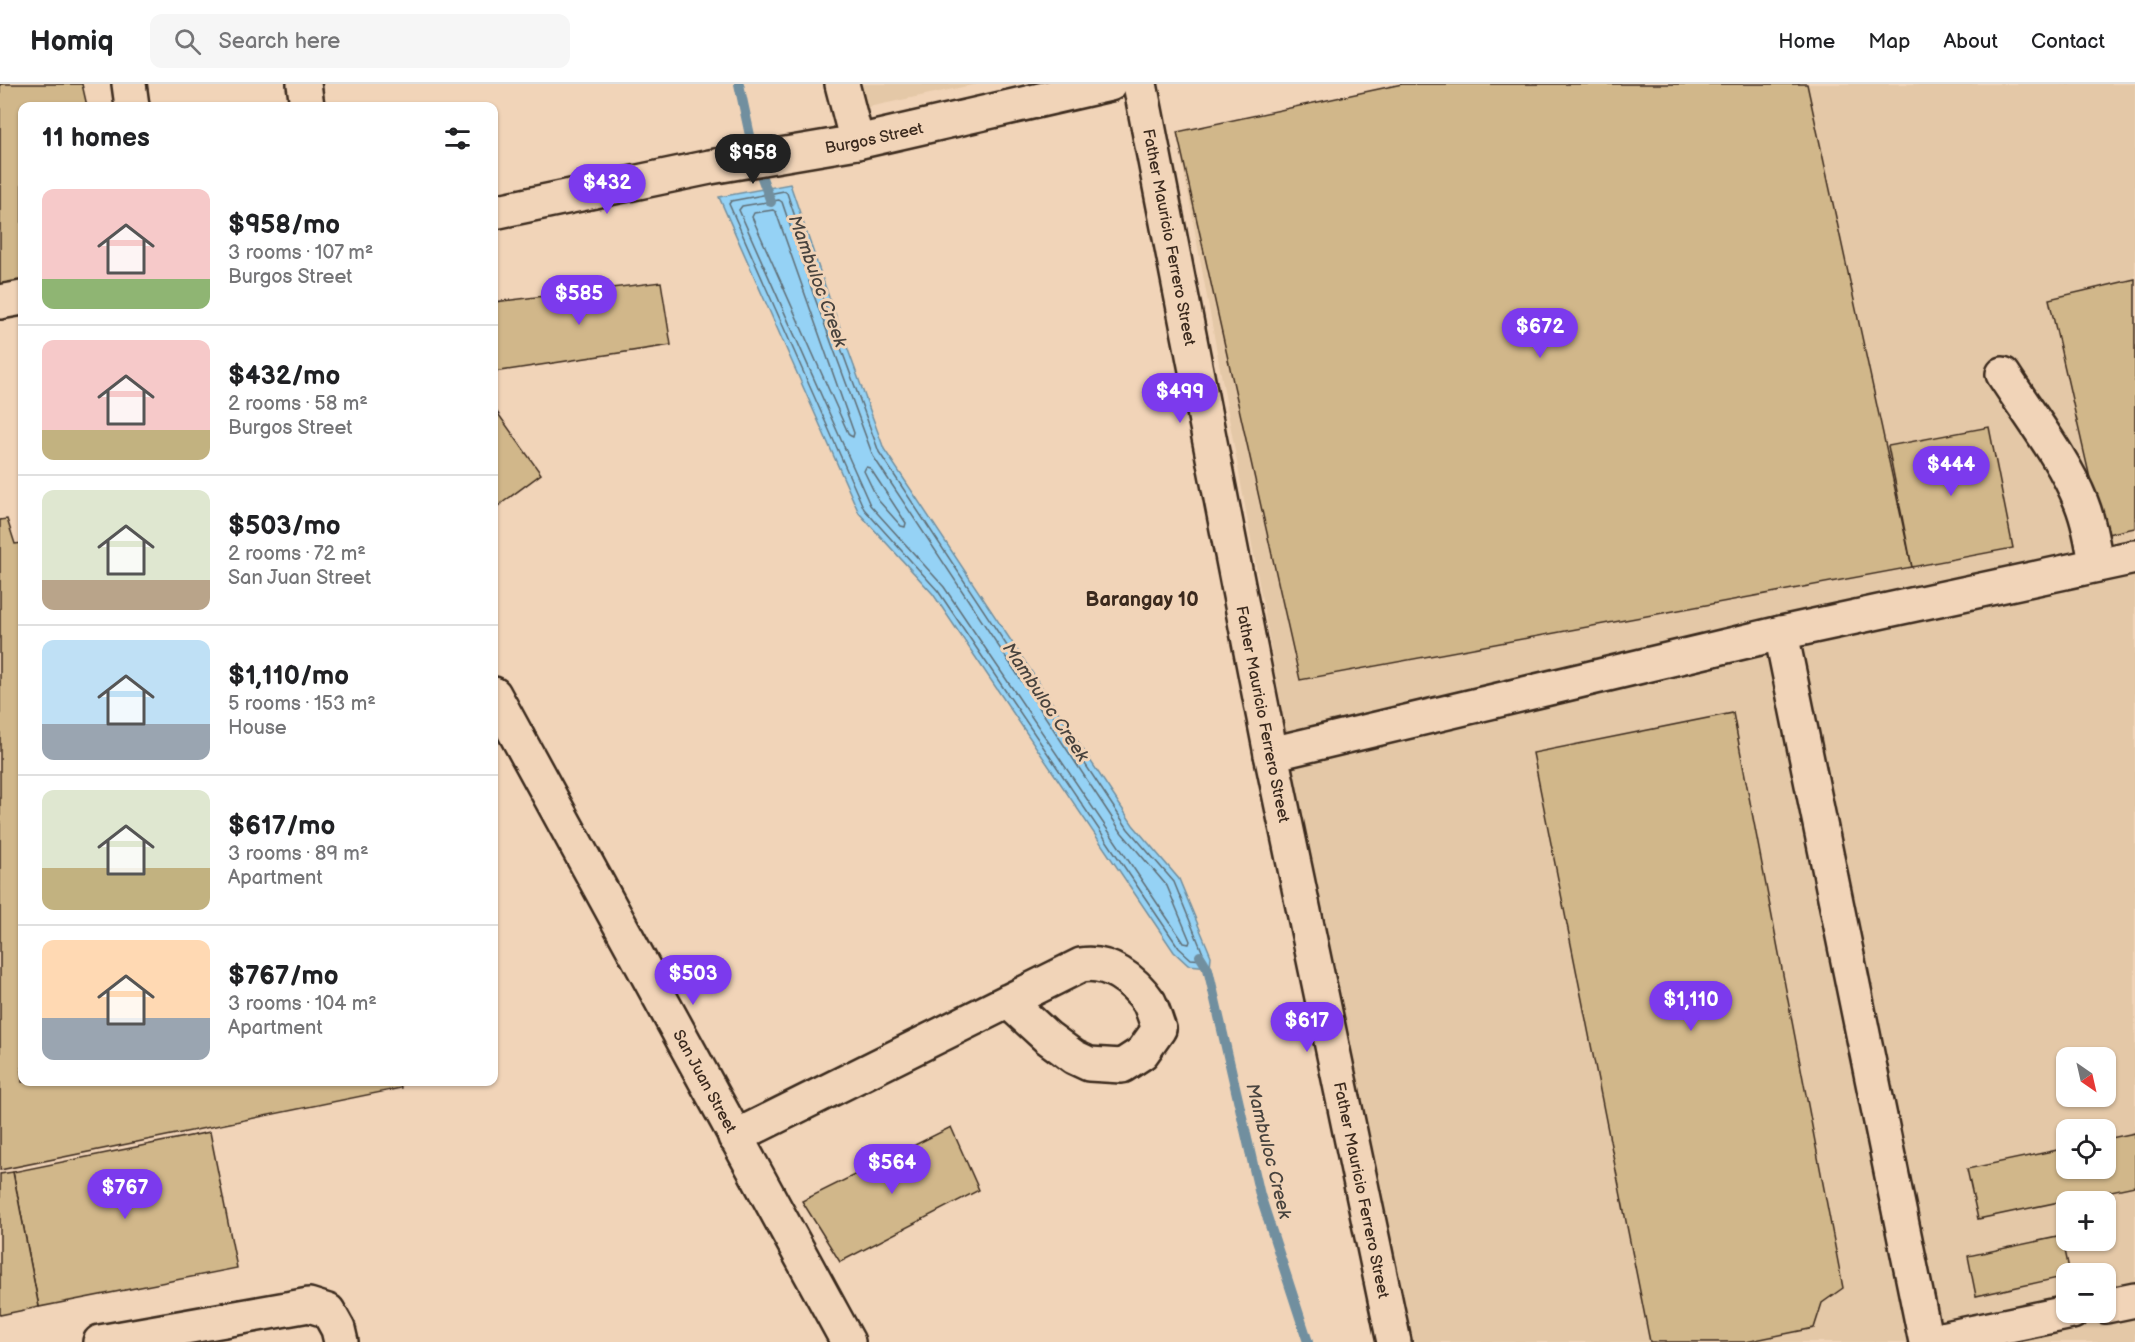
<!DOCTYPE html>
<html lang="en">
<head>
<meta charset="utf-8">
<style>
	:root { --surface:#fff; --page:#f6f6f6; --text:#202124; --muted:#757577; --line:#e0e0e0; --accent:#7c3aed }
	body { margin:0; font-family:"Balsamiq Sans",sans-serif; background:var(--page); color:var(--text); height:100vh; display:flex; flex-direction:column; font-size:22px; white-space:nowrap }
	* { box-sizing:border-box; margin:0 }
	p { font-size:20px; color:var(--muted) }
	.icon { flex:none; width:33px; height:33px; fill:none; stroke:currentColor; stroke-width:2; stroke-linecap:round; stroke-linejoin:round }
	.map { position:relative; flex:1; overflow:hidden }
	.sheet { position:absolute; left:18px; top:18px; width:480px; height:984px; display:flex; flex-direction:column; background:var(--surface); border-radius:12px; box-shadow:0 2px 4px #0004 }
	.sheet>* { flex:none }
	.needle { width:39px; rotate:146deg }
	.buttons { position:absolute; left:2056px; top:963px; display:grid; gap:12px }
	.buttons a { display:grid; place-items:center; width:60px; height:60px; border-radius:12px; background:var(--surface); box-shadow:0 2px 4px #0004; font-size:30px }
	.price { position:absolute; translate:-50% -51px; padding:0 14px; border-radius:21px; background:var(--accent); color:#fff; font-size:20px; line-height:39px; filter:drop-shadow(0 2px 3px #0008) }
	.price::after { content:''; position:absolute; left:50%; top:36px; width:18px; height:14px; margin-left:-9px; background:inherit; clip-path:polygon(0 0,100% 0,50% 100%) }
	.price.active { background:#222; color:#fff }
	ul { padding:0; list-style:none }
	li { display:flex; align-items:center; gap:18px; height:150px; padding:0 24px }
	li+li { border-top:2px solid var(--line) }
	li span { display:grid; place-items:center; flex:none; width:168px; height:120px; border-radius:12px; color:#555 }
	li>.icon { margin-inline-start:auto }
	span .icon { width:72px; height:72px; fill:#fffc; stroke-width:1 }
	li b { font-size:26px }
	h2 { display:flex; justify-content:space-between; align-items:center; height:72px; padding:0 24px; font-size:26px }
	header { display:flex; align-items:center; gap:36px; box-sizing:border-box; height:84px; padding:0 30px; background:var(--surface); border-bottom:2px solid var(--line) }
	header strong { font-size:28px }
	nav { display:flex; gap:33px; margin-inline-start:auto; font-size:21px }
	.search { width:420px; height:54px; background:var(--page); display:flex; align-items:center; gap:15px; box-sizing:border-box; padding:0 21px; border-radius:12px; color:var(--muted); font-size:22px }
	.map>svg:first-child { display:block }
	.built { fill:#e4c8a7; fill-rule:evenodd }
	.water { fill:#95d2f5; stroke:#718f9f; stroke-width:1.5 }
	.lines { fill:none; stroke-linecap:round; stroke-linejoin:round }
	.shore { stroke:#5f6d74; stroke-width:1.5 }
	.stream { stroke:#718f9f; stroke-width:10 }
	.building { fill:#d1b78a; stroke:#3b2a1e; stroke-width:1.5 }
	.minor-casing { stroke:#3b2a1e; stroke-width:38 }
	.major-casing { stroke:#3b2a1e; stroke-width:38 }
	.minor { stroke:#f1d4b8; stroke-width:33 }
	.major { stroke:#f1d4b8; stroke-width:33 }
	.labels { text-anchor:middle; stroke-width:6; stroke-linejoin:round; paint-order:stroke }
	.street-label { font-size:16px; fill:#3b2a1e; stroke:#f1d4b8 }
	.water-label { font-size:18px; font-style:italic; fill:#48433e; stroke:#f1d4b8 }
	.quarter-label { font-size:20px; font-weight:bold; fill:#3b2a1e; stroke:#f1d4b8 }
</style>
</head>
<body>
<header>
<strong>Homiq</strong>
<div class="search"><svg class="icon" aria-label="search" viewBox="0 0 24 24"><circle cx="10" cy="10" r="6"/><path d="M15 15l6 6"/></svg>Search here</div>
<nav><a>Home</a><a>Map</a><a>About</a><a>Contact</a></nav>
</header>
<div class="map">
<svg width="2135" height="1258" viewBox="0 0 2135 1258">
	<rect width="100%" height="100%" fill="#f1d4b8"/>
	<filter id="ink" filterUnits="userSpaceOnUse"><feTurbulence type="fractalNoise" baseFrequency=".0167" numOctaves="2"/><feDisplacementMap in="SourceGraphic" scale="12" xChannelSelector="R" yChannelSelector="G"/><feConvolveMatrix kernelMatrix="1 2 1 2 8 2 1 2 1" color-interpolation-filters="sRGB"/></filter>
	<g filter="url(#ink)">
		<g class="built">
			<path d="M854,0H977L859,25Z"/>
			<path d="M1402,0H2135V1258H1397L1177,48ZM2067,974H2106V1012H2067ZM2067,1046H2106V1084H2067ZM2067,1118H2106V1156H2067ZM2067,1190H2106V1228H2067Z"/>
		</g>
		<path class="water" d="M790,100L826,205L884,365L1133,741L1179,795L1211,872L1210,883L1188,881L1174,868L933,510L859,429L719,113Z"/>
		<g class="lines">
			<g class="shore">
				<path d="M784,107L787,109L820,207L879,368L1128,745L1174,798L1204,872L1203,876L1191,875L1179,864L938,507L864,425L729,120L731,117Z"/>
				<path d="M779,116L782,118L813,209L873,372L1122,749L1167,802L1190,857L1189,860L1184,859L944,503L870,421L739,126L742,122Z"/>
				<path d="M773,126L776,128L854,349L853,353L849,351L752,133L754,129Z"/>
				<path d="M866,383L870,384L906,439L905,443L901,442L878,416L864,387Z"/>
			</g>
			<g class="stream">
				<path d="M739,0L755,75L771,118"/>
				<path d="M1200,872L1208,885L1260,1111L1308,1258"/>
			</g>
		</g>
		<g class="building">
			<path d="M0,0H82L87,22H22V196L0,203Z"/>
			<path d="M1402,0H1807L1912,483L1300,596L1177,48Z"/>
			<path d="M2135,195V444L2103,451L2049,215Z"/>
			<path d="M661,198L671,261L494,288V218Z"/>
			<path d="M494,324L541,390L494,425Z"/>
			<path d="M1989,343L2013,464L1912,483L1888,362Z"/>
			<path d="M7,435L15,460L22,459V998H400L401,1004L0,1086V436Z"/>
			<path d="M1733,629L1843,1204L1822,1219L1814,1244L1746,1258H1650L1533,669Z"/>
			<path d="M951,1043L979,1106L840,1178L802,1117Z"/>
			<path d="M210,1048L237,1184L39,1223L13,1088Z"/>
			<path d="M2135,1049V1102L1978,1135L1967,1085L2067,1064V1084H2106V1055Z"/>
			<path d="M13,1088L39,1223L0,1231V1090Z"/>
			<path d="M2062,1152L2070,1190H2067V1192L1976,1212L1968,1172Z"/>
		</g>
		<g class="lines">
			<g class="minor-casing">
				<g id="minor">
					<path d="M129,0L132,22"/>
					<path d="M842,0L857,58"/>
					<path id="s1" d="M1140,0L1271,670L1394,1258"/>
					<path id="s2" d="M494,128L710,83L857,58L1110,0"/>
					<path d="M2003,290C2028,329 2064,375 2081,418C2089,438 2093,460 2096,481"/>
					<path d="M1781,549L1926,1258"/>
					<path d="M1271,670L1781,549L2135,473"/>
					<path d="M735,1053L1081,881C1108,876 1134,896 1149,918C1153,926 1156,937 1159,945L1142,969L1122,982L1089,980L1074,973L1047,953L1008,917"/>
					<path d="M2106,1222L2135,1216"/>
					<path d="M100,1258L309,1221L328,1227L338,1245L341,1258"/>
					<path d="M1927,1258L2072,1228"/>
				</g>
			</g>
			<g class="major-casing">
				<g id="major">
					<path d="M304,0L307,22"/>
					<path d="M0,218L22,214"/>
					<path id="s3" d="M494,610L848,1258"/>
				</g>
			</g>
			<use href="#minor" class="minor"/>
			<use href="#major" class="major"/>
		</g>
	</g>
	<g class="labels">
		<g class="street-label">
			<text dy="6" stroke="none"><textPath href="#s2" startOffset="387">Burgos Street</textPath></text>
			<text dy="6" stroke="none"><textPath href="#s1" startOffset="156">Father Mauricio Ferrero Street</textPath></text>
			<text dy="6" stroke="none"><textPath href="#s1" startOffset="642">Father Mauricio Ferrero Street</textPath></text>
			<text dy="6" stroke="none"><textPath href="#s3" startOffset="441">San Juan Street</textPath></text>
			<text dy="6" stroke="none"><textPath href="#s1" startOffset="1128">Father Mauricio Ferrero Street</textPath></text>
		</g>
		<g class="water-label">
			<text transform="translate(818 197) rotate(70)" y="6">Mambuloc Creek</text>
			<text transform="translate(1046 618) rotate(56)" y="6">Mambuloc Creek</text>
			<text transform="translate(1269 1067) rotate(76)" y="6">Mambuloc Creek</text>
		</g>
		<g class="quarter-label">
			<text x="1142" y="522">Barangay 10</text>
		</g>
	</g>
</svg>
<div class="buttons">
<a><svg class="needle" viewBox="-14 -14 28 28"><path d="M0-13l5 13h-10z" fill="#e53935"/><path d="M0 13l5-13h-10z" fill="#757577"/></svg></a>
<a><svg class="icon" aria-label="locate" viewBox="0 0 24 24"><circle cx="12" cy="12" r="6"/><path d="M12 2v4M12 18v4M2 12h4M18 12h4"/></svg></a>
<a>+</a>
<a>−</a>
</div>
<b class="price active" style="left:753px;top:101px">$958</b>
<b class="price" style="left:607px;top:131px">$432</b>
<b class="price" style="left:579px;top:242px">$585</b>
<b class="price" style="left:1540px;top:275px">$672</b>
<b class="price" style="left:1180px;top:340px">$499</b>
<b class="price" style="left:1951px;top:413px">$444</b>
<b class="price" style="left:693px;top:922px">$503</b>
<b class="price" style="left:1691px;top:948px">$1,110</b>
<b class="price" style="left:1307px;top:969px">$617</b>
<b class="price" style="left:892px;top:1111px">$564</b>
<b class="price" style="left:125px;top:1136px">$767</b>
<section class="sheet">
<h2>11 homes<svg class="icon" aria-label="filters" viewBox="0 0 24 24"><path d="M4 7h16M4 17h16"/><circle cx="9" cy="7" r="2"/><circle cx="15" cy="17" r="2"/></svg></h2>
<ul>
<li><span style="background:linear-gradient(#f6c9c9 75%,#8fb573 0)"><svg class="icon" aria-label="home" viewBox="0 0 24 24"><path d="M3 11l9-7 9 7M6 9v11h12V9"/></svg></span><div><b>$958/mo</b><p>3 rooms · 107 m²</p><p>Burgos Street</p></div></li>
<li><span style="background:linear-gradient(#f6c9c9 75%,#c2b280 0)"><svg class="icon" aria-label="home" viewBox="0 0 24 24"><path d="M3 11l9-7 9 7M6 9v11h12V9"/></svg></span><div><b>$432/mo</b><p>2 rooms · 58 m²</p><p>Burgos Street</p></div></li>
<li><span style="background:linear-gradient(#dfe7d0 75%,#b9a48a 0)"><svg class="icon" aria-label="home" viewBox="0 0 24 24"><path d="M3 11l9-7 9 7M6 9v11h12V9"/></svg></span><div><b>$503/mo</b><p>2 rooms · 72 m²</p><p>San Juan Street</p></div></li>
<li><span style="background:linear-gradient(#bfe0f5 70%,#9aa5b1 0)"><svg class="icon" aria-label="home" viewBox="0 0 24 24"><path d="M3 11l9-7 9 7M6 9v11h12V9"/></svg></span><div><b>$1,110/mo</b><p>5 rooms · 153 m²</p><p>House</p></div></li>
<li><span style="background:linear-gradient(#dfe7d0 65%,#c2b280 0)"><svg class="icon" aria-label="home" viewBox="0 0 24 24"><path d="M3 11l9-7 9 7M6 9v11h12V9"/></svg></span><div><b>$617/mo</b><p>3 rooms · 89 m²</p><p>Apartment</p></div></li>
<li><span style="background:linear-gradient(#ffd9b3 65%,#9aa5b1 0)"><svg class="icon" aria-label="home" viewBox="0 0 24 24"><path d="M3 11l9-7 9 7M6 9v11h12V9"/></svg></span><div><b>$767/mo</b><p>3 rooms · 104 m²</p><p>Apartment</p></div></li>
</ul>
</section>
</div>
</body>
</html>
